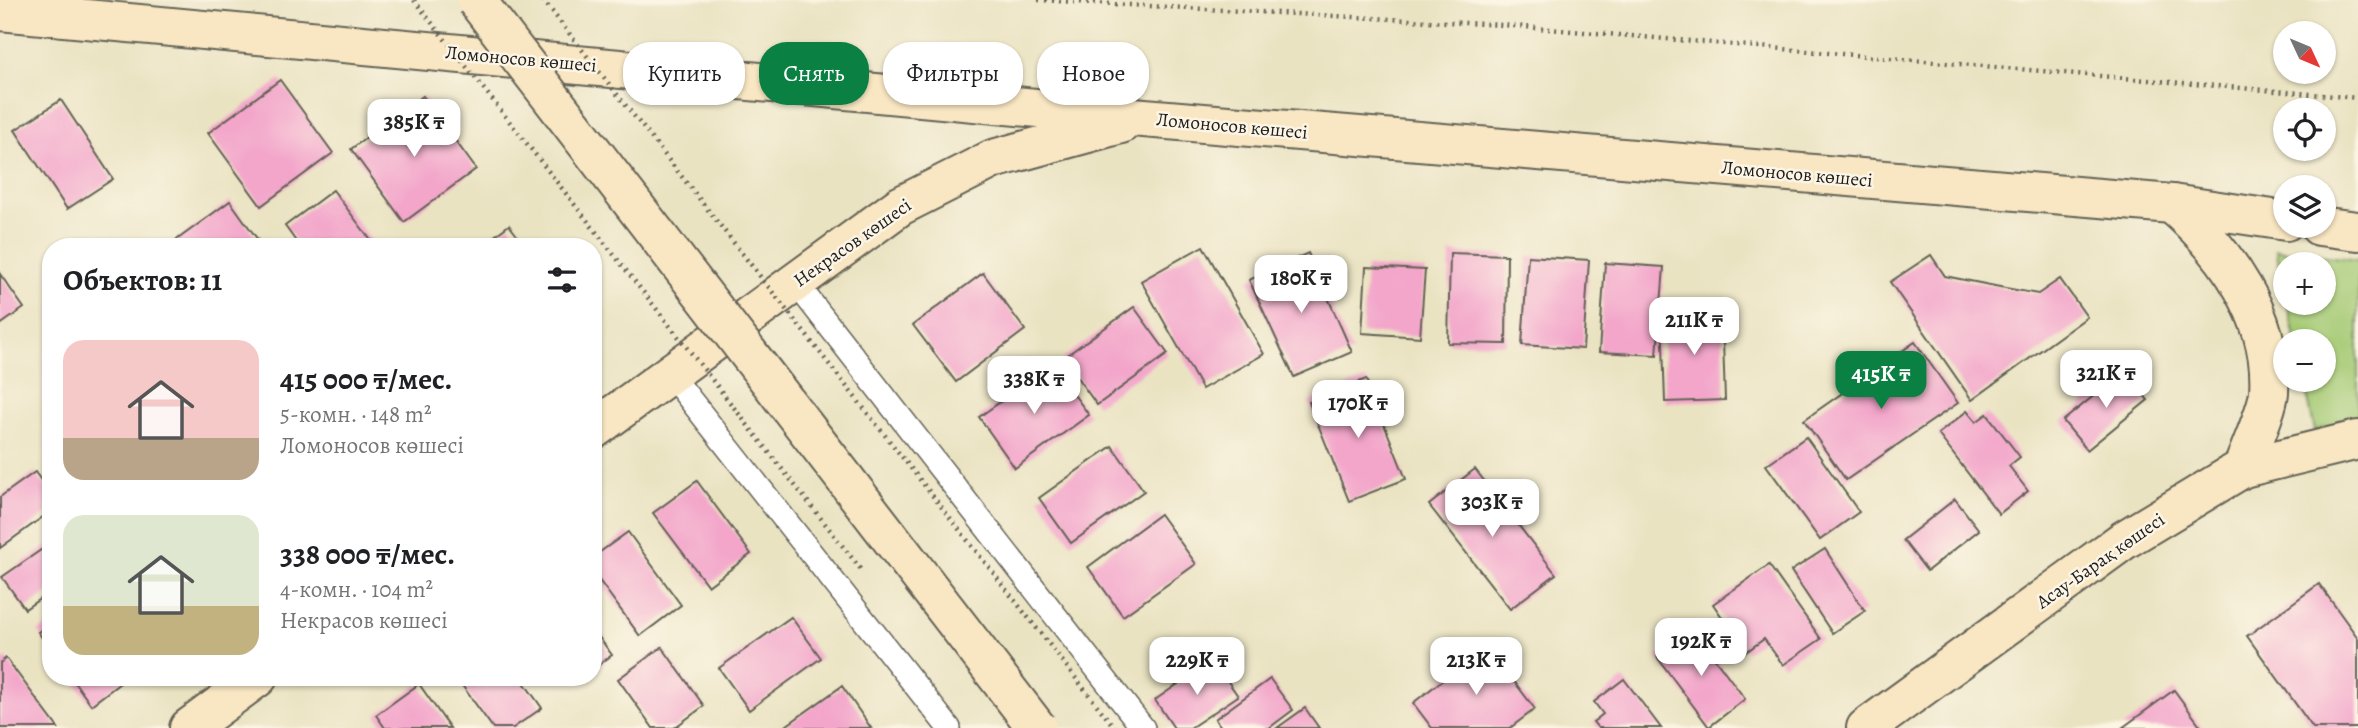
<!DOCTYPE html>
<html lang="ru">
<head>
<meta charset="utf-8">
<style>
	:root { --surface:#fff; --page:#f2f2f2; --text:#202124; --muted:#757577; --accent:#0b8043 }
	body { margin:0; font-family:Alegreya,serif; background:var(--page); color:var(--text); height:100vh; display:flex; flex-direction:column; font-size:26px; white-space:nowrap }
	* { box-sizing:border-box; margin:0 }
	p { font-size:23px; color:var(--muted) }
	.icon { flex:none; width:38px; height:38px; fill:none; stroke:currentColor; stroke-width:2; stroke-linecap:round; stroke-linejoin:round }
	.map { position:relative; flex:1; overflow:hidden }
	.drawer { position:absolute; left:42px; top:238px; width:560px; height:448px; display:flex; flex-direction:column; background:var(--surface); border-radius:28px; box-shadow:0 2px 5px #0004 }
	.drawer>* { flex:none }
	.guide { position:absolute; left:623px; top:42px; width:665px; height:63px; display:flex; gap:14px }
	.needle { width:46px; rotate:134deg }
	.buttons { position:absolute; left:2273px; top:21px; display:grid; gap:14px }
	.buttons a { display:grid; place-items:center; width:63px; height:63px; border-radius:50%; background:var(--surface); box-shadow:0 2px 5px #0004; font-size:35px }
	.price { position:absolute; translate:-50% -60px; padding:0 16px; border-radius:14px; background:#fff; color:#222; font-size:23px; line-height:46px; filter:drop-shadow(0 2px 4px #0008) }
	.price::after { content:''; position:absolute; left:50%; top:42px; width:21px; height:16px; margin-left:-10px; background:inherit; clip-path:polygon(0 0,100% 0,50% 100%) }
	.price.selected { background:var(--accent); color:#fff }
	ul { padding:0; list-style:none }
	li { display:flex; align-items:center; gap:21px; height:175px; padding:0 21px }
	li span { display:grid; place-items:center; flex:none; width:196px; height:140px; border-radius:21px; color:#555 }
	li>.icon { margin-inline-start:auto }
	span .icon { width:84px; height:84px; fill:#fffc; stroke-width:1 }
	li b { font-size:30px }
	h2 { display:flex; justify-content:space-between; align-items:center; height:84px; padding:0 21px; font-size:30px }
	.tag { padding:0 24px; border-radius:28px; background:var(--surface); box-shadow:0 2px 5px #0004; font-size:24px; line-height:63px }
	.tag.selected { background:var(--accent); color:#fff }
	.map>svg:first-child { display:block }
	.green { fill:#a5ca74; stroke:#607348; stroke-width:2 }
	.building { fill:#f3a6ca }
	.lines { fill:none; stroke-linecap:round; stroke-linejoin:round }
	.lane-casing { stroke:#646256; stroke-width:26 }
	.secondary-casing { stroke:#646256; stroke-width:42 }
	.path { stroke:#646256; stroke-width:4.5; stroke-dasharray:2 5; stroke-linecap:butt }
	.lane { stroke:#fff; stroke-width:23 }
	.secondary { stroke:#f9e7c3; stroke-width:38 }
	.secondary-bridge-casing { stroke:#646256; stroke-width:42; stroke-linecap:butt }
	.path-bridge { stroke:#646256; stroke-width:4.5; stroke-dasharray:2 5; stroke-linecap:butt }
	.secondary-bridge { stroke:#f9e7c3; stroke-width:38 }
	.labels { text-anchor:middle; stroke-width:5; stroke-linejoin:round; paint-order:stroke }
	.street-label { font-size:19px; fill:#1c1c1c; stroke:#fcf5e5 }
</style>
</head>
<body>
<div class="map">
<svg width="2358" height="728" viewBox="0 0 2358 728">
	<rect width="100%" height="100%" fill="#fcf5e5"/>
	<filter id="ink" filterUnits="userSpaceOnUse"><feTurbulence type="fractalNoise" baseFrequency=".0143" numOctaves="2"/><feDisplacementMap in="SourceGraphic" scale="14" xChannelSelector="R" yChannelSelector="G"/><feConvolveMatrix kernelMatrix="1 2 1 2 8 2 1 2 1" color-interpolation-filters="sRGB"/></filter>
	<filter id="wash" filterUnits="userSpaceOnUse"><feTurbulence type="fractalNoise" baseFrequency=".00686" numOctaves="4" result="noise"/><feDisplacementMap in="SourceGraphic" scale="28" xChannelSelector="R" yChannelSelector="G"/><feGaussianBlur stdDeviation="1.57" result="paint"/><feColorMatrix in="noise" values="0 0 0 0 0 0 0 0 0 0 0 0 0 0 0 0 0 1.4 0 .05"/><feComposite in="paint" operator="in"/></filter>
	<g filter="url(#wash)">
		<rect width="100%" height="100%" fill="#eae3c2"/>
		<path class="green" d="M2276,250L2358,260V416L2315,431L2304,380H2324V341H2296L2287,303H2324V264H2286L2285,293Z"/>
		<g id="blocks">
			<g class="building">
				<path d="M280,80L333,153L261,206L208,133Z"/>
				<path d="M423,96L476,169L404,222L351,149Z"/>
				<path d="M61,100L113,179L67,209L15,130Z"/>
				<path d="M333,190L376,247H300L285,226Z"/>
				<path d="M230,201L263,247H167Z"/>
				<path d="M509,225L526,247H480Z"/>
				<path d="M1203,246L1264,354L1202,389L1141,281Z"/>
				<path d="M1308,253L1352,352L1294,377L1249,280Z"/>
				<path d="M1450,253L1507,255L1506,344L1448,343Z"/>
				<path d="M1931,255L1945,276L2000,287L2038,294L2060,279L2087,317L1972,400L1890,282Z"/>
				<path d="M1528,256L1589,260L1583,349L1522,345Z"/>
				<path d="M1605,263L1664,267L1657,355L1599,352Z"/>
				<path d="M1366,267L1425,270L1420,337L1362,333Z"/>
				<path d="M983,273L1025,330L956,382L913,325Z"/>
				<path d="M0,274L24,308L0,325Z"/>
				<path d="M1134,307L1168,354L1097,405L1063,358Z"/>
				<path d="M1722,311L1725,400L1665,402L1662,314Z"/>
				<path d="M1915,342L1958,403L1846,480L1804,420Z"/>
				<path d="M1052,365L1089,415L1015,468L979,417Z"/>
				<path d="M2124,371L2148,400L2087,450L2063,421Z"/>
				<path d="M1366,379L1406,479L1349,501L1309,402Z"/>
				<path d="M1967,411L1976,422L1987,414L2020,457L2009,466L2028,491L1999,514L1938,434Z"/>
				<path d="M1806,437L1859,512L1820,540L1766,465Z"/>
				<path d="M1112,446L1144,491L1071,543L1039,498Z"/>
				<path d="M1475,469L1556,574L1510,609L1429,505Z"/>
				<path d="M35,472L51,494V511L0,548V497Z"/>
				<path d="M697,481L751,554L708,586L653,513Z"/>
				<path d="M1955,499L1979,530L1927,571L1903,540Z"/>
				<path d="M1160,514L1196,564L1123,616L1088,567Z"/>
				<path d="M628,532L681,605L640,636L593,572V557Z"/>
				<path d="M51,543V591L25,609L2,577Z"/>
				<path d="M1825,549L1865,611L1832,633L1791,571Z"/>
				<path d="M1769,565L1821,639L1783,665L1764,639L1746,652L1713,604Z"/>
				<path d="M2319,584L2358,638V728H2313L2247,636Z"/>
				<path d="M791,617L821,658L749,710L719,668Z"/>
				<path d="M51,623V650L38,632Z"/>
				<path d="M593,629L612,655L593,669Z"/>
				<path d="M1693,629L1745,699L1709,727L1657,657Z"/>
				<path d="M1487,646L1535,709L1510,728H1432L1413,703Z"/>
				<path d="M662,647L704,706L674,728H653L618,679Z"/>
				<path d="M6,658L58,728H0V663Z"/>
				<path d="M1213,660L1238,696L1190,728H1174L1155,700Z"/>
				<path d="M71,677H128L91,705Z"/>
				<path d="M456,677H520L542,708L513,728H493Z"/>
				<path d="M1270,679L1293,710L1269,728H1222L1215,719Z"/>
				<path d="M1624,679L1661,728H1598L1593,722L1603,714L1594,702Z"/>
				<path d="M419,684L450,728H385L376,715Z"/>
				<path d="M842,686L871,728H783Z"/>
				<path d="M2174,690L2202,728H2122Z"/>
				<path d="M1305,708L1319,728H1277Z"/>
			</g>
		</g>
	</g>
	<g filter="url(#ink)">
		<use href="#blocks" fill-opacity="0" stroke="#646256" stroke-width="2"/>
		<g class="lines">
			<g class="lane-casing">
				<g id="lane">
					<path d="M795,282L1143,728"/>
					<path d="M670,374L949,728"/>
				</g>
			</g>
			<g class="secondary-casing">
				<g id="secondary">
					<path d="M0,11L1144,118L2172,204L2286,221"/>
					<path d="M2172,204C2226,251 2274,317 2269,392C2268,409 2249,450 2243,468"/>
					<path d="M2319,226L2358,231"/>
					<path d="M593,430L900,206L993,159L1121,124"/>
					<path d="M189,728L258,677"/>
					<path d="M1866,728L2124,540L2243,468L2358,440"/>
				</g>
			</g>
			<path class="path" d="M1038,0L1502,25L2358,98"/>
			<use href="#lane" class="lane"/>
			<use href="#secondary" class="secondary"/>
			<g class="secondary-bridge-casing">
				<path id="secondary-bridge" d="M476,0L1037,728"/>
			</g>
			<g class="path-bridge">
				<path d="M414,0L863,572"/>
				<path d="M543,0L1115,728"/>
			</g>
			<use href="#secondary-bridge" class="secondary-bridge"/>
		</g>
	</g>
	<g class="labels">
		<g class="street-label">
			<text transform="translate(521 58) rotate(5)" y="7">Ломоносов көшесі</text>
			<text transform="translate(1232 125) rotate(5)" y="7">Ломоносов көшесі</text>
			<text transform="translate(1797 173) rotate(5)" y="7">Ломоносов көшесі</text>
			<text transform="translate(852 242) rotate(-35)" y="7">Некрасов көшесі</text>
			<text transform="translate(2100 560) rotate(-35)" y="7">Асау-Барақ көшесі</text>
		</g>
	</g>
</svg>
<div class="buttons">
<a><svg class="needle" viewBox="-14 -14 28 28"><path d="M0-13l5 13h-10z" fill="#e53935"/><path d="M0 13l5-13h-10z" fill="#757577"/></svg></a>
<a><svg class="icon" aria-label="locate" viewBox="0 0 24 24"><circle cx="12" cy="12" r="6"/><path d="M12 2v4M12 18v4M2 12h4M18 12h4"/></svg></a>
<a><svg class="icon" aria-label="layers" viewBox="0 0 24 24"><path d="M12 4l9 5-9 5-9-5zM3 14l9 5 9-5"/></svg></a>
<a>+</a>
<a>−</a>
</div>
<b class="price" style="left:414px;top:159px">385K ₸</b>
<b class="price" style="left:1301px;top:315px">180K ₸</b>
<b class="price" style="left:1694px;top:357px">211K ₸</b>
<b class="price" style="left:2106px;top:410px">321K ₸</b>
<b class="price selected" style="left:1881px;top:411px">415K ₸</b>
<b class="price" style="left:1034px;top:416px">338K ₸</b>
<b class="price" style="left:1358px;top:440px">170K ₸</b>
<b class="price" style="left:1492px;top:539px">303K ₸</b>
<b class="price" style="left:1701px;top:678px">192K ₸</b>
<b class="price" style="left:1197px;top:697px">229K ₸</b>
<b class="price" style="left:1476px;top:697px">213K ₸</b>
<div class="guide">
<a class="tag">Купить</a>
<a class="tag selected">Снять</a>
<a class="tag">Фильтры</a>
<a class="tag">Новое</a>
</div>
<section class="drawer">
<h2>Объектов: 11<svg class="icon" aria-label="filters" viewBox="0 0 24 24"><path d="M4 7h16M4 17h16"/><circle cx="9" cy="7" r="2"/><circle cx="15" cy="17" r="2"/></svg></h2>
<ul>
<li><span style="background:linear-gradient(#f6c9c9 70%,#b9a48a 0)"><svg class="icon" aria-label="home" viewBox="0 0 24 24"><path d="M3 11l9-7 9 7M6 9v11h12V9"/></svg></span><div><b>415 000 ₸/мес.</b><p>5-комн. · 148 m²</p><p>Ломоносов көшесі</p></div></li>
<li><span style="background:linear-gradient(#dfe7d0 65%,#c2b280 0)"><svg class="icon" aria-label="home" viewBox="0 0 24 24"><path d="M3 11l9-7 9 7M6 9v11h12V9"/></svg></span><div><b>338 000 ₸/мес.</b><p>4-комн. · 104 m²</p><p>Некрасов көшесі</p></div></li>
</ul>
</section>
</div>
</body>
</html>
